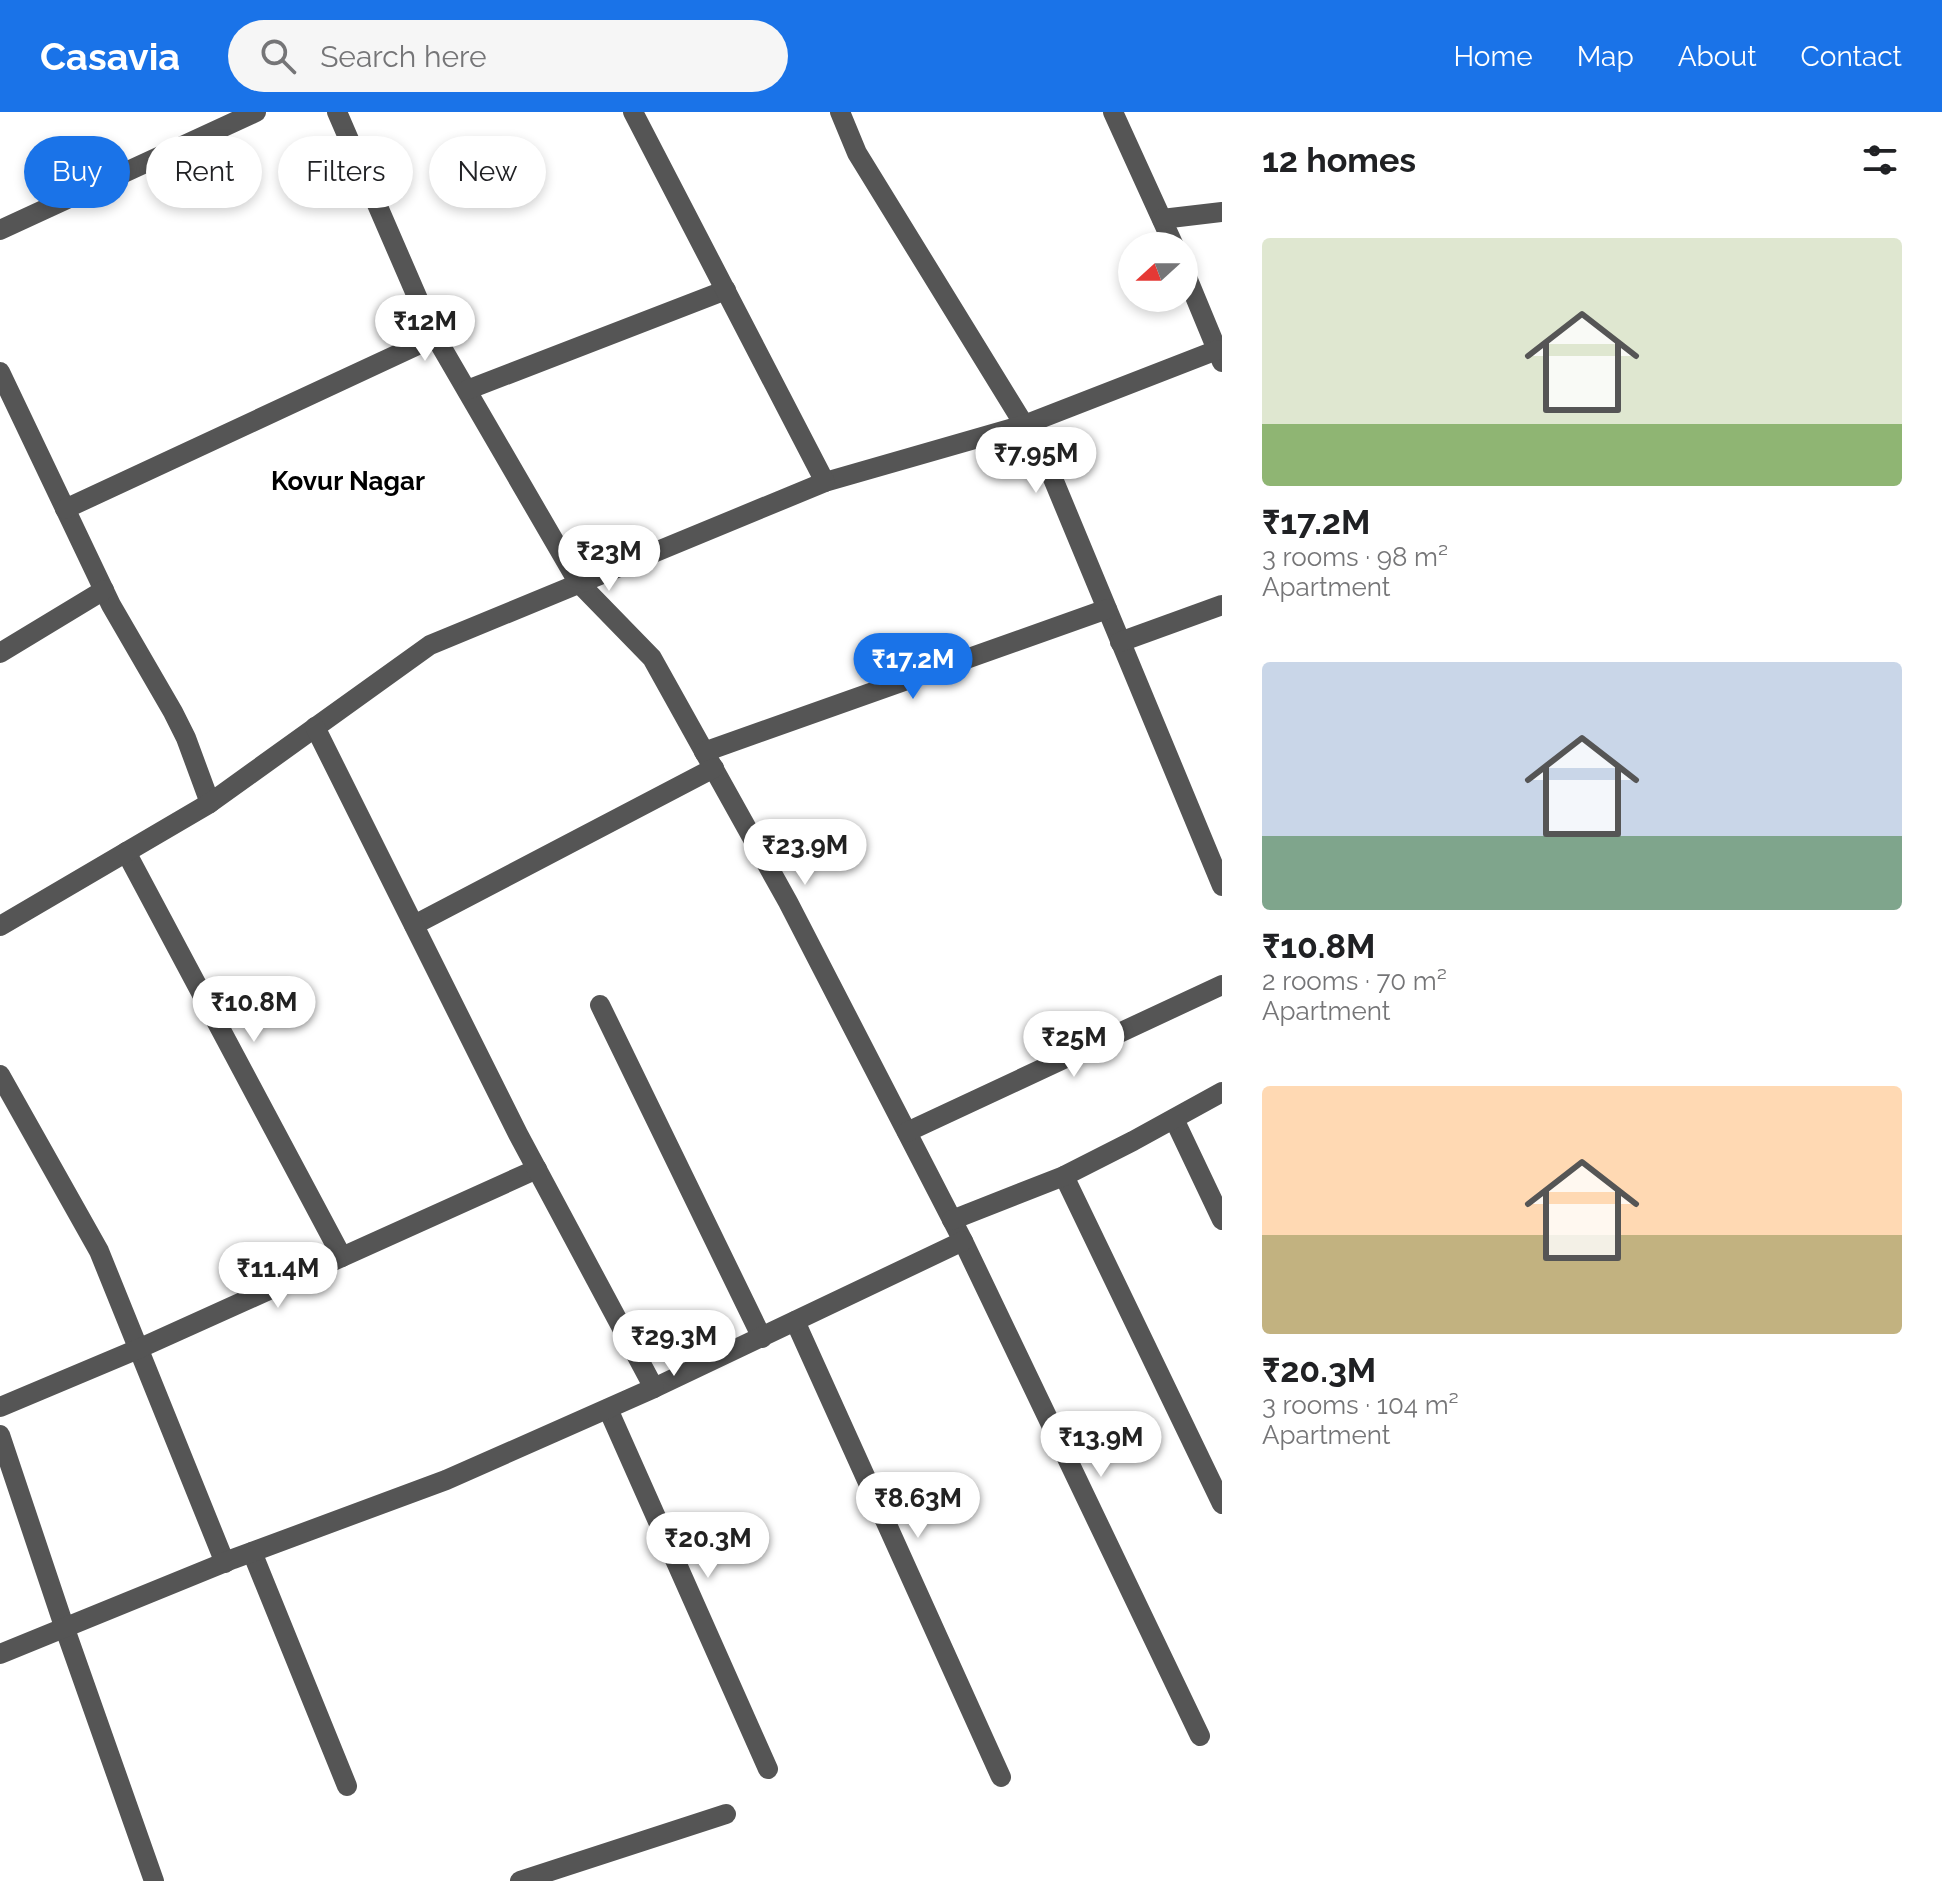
<!DOCTYPE html>
<html lang="en">
<head>
<meta charset="utf-8">
<style>
	:root { --surface:#fff; --page:#f6f6f6; --text:#202124; --muted:#757577; --accent:#1a73e8 }
	body { margin:0; font-family:Raleway,sans-serif; background:var(--page); color:var(--text); height:100vh; display:flex; flex-direction:column; font-size:30px; white-space:nowrap }
	* { box-sizing:border-box; margin:0 }
	p { font-size:26px; color:var(--muted) }
	.icon { flex:none; width:44px; height:44px; fill:none; stroke:currentColor; stroke-width:2; stroke-linecap:round; stroke-linejoin:round }
	.map { position:relative; flex:1; overflow:hidden }
	.details { display:flex; flex-direction:column; background:var(--surface); width:720px }
	.details>* { flex:none }
	.banner { position:absolute; left:24px; top:24px; width:760px; height:72px; display:flex; gap:16px }
	.needle { width:52px; rotate:249deg }
	.fabs { position:absolute; left:1118px; top:120px; display:grid; gap:16px }
	.fabs a { display:grid; place-items:center; width:80px; height:80px; border-radius:50%; background:var(--surface); box-shadow:0 4px 12px #0003; font-size:40px }
	.price { position:absolute; translate:-50% -68px; padding:0 18px; border-radius:28px; background:#fff; color:#222; font-size:26px; line-height:52px; filter:drop-shadow(0 2px 4px #0008) }
	.price::after { content:''; position:absolute; left:50%; top:48px; width:24px; height:18px; margin-left:-12px; background:inherit; clip-path:polygon(0 0,100% 0,50% 100%) }
	.price.current { background:var(--accent); color:#fff }
	ul { padding:0; list-style:none }
	li { display:grid; align-content:center; gap:16px; height:424px; padding:0 40px }
	li span { display:grid; place-items:center; height:248px; border-radius:8px; color:#555 }
	li>.icon { margin-inline-start:auto }
	span .icon { width:144px; height:144px; fill:#fffc; stroke-width:1 }
	li b { font-size:34px }
	h2 { display:flex; justify-content:space-between; align-items:center; height:96px; padding:0 40px; font-size:34px }
	.tag { padding:0 28px; border-radius:36px; background:var(--surface); box-shadow:0 4px 12px #0003; font-size:28px; line-height:72px }
	.tag.current { background:var(--accent); color:#fff }
	header { display:flex; align-items:center; gap:48px; box-sizing:border-box; height:112px; padding:0 40px; background:var(--accent); color:#fff }
	header strong { font-size:38px }
	nav { display:flex; gap:44px; margin-inline-start:auto; font-size:28px }
	.search { width:560px; height:72px; background:var(--page); display:flex; align-items:center; gap:20px; box-sizing:border-box; padding:0 28px; border-radius:44px; color:var(--muted); font-size:30px }
	main { display:flex; flex:1; min-height:0 }
	.map>svg:first-child { display:block }
	.lines { fill:none; stroke-linecap:round; stroke-linejoin:round }
	.minor { stroke:#555; stroke-width:20 }
	.labels { text-anchor:middle; stroke-width:7; stroke-linejoin:round; paint-order:stroke }
	.neighbourhood-label { font-size:26px; font-weight:bold; fill:#000; stroke:#fff }
</style>
</head>
<body>
<header>
<strong>Casavia</strong>
<div class="search"><svg class="icon" aria-label="search" viewBox="0 0 24 24"><circle cx="10" cy="10" r="6"/><path d="M15 15l6 6"/></svg>Search here</div>
<nav><a>Home</a><a>Map</a><a>About</a><a>Contact</a></nav>
</header>
<main>
<div class="map">
<svg width="1222" height="1769" viewBox="0 0 1222 1769">
	<rect width="100%" height="100%" fill="#fff"/>
	<g class="lines">
		<g class="minor">
			<path d="M337,0L431,217L578,470L652,546L788,790L963,1129L1200,1624"/>
			<path d="M840,0L857,41L1044,345L1222,774"/>
			<path d="M1113,0L1174,134"/>
			<path d="M1162,107L1222,100"/>
			<path d="M0,118L256,0"/>
			<path d="M1184,158L1222,250"/>
			<path d="M0,260L111,493L173,600L186,626L210,691"/>
			<path d="M467,278L726,178"/>
			<path d="M825,370L1024,313L1217,238"/>
			<path d="M65,397L435,225"/>
			<path d="M1120,530L1222,493"/>
			<path d="M0,541L104,478"/>
			<path d="M704,640L1107,497"/>
			<path d="M126,740L342,1145"/>
			<path d="M414,813L714,656"/>
			<path d="M0,814L210,691L430,533L825,370L633,0"/>
			<path d="M600,893L762,1226"/>
			<path d="M0,963L99,1139L225,1451"/>
			<path d="M1174,1007L1222,1108"/>
			<path d="M907,1020L1222,873"/>
			<path d="M1064,1064L1222,1392"/>
			<path d="M952,1108L1064,1064L1133,1029L1222,980"/>
			<path d="M795,1209L1001,1665"/>
			<path d="M654,1276L963,1129"/>
			<path d="M0,1295L138,1237L537,1057"/>
			<path d="M608,1297L768,1657"/>
			<path d="M0,1323L65,1517L154,1769"/>
			<path d="M252,1440L347,1674"/>
			<path d="M0,1542L233,1447L446,1368L654,1276L518,1022L315,615"/>
			<path d="M520,1769L726,1702"/>
		</g>
	</g>
	<g class="labels">
		<g class="neighbourhood-label">
			<text x="348" y="378">Kovur Nagar</text>
		</g>
	</g>
</svg>
<div class="fabs">
<a><svg class="needle" viewBox="-14 -14 28 28"><path d="M0-13l5 13h-10z" fill="#e53935"/><path d="M0 13l5-13h-10z" fill="#757577"/></svg></a>
</div>
<b class="price" style="left:425px;top:251px">₹12M</b>
<b class="price" style="left:1036px;top:383px">₹7.95M</b>
<b class="price" style="left:609px;top:481px">₹23M</b>
<b class="price current" style="left:913px;top:589px">₹17.2M</b>
<b class="price" style="left:805px;top:775px">₹23.9M</b>
<b class="price" style="left:254px;top:932px">₹10.8M</b>
<b class="price" style="left:1074px;top:967px">₹25M</b>
<b class="price" style="left:278px;top:1198px">₹11.4M</b>
<b class="price" style="left:674px;top:1266px">₹29.3M</b>
<b class="price" style="left:1101px;top:1367px">₹13.9M</b>
<b class="price" style="left:918px;top:1428px">₹8.63M</b>
<b class="price" style="left:708px;top:1468px">₹20.3M</b>
<div class="banner">
<a class="tag current">Buy</a>
<a class="tag">Rent</a>
<a class="tag">Filters</a>
<a class="tag">New</a>
</div>
</div>
<section class="details">
<h2>12 homes<svg class="icon" aria-label="filters" viewBox="0 0 24 24"><path d="M4 7h16M4 17h16"/><circle cx="9" cy="7" r="2"/><circle cx="15" cy="17" r="2"/></svg></h2>
<ul>
<li><span style="background:linear-gradient(#dfe7d0 75%,#8fb573 0)"><svg class="icon" aria-label="home" viewBox="0 0 24 24"><path d="M3 11l9-7 9 7M6 9v11h12V9"/></svg></span><div><b>₹17.2M</b><p>3 rooms · 98 m²</p><p>Apartment</p></div></li>
<li><span style="background:linear-gradient(#c9d6e8 70%,#7fa58c 0)"><svg class="icon" aria-label="home" viewBox="0 0 24 24"><path d="M3 11l9-7 9 7M6 9v11h12V9"/></svg></span><div><b>₹10.8M</b><p>2 rooms · 70 m²</p><p>Apartment</p></div></li>
<li><span style="background:linear-gradient(#ffd9b3 60%,#c2b280 0)"><svg class="icon" aria-label="home" viewBox="0 0 24 24"><path d="M3 11l9-7 9 7M6 9v11h12V9"/></svg></span><div><b>₹20.3M</b><p>3 rooms · 104 m²</p><p>Apartment</p></div></li>
</ul>
</section>
</main>
</body>
</html>
